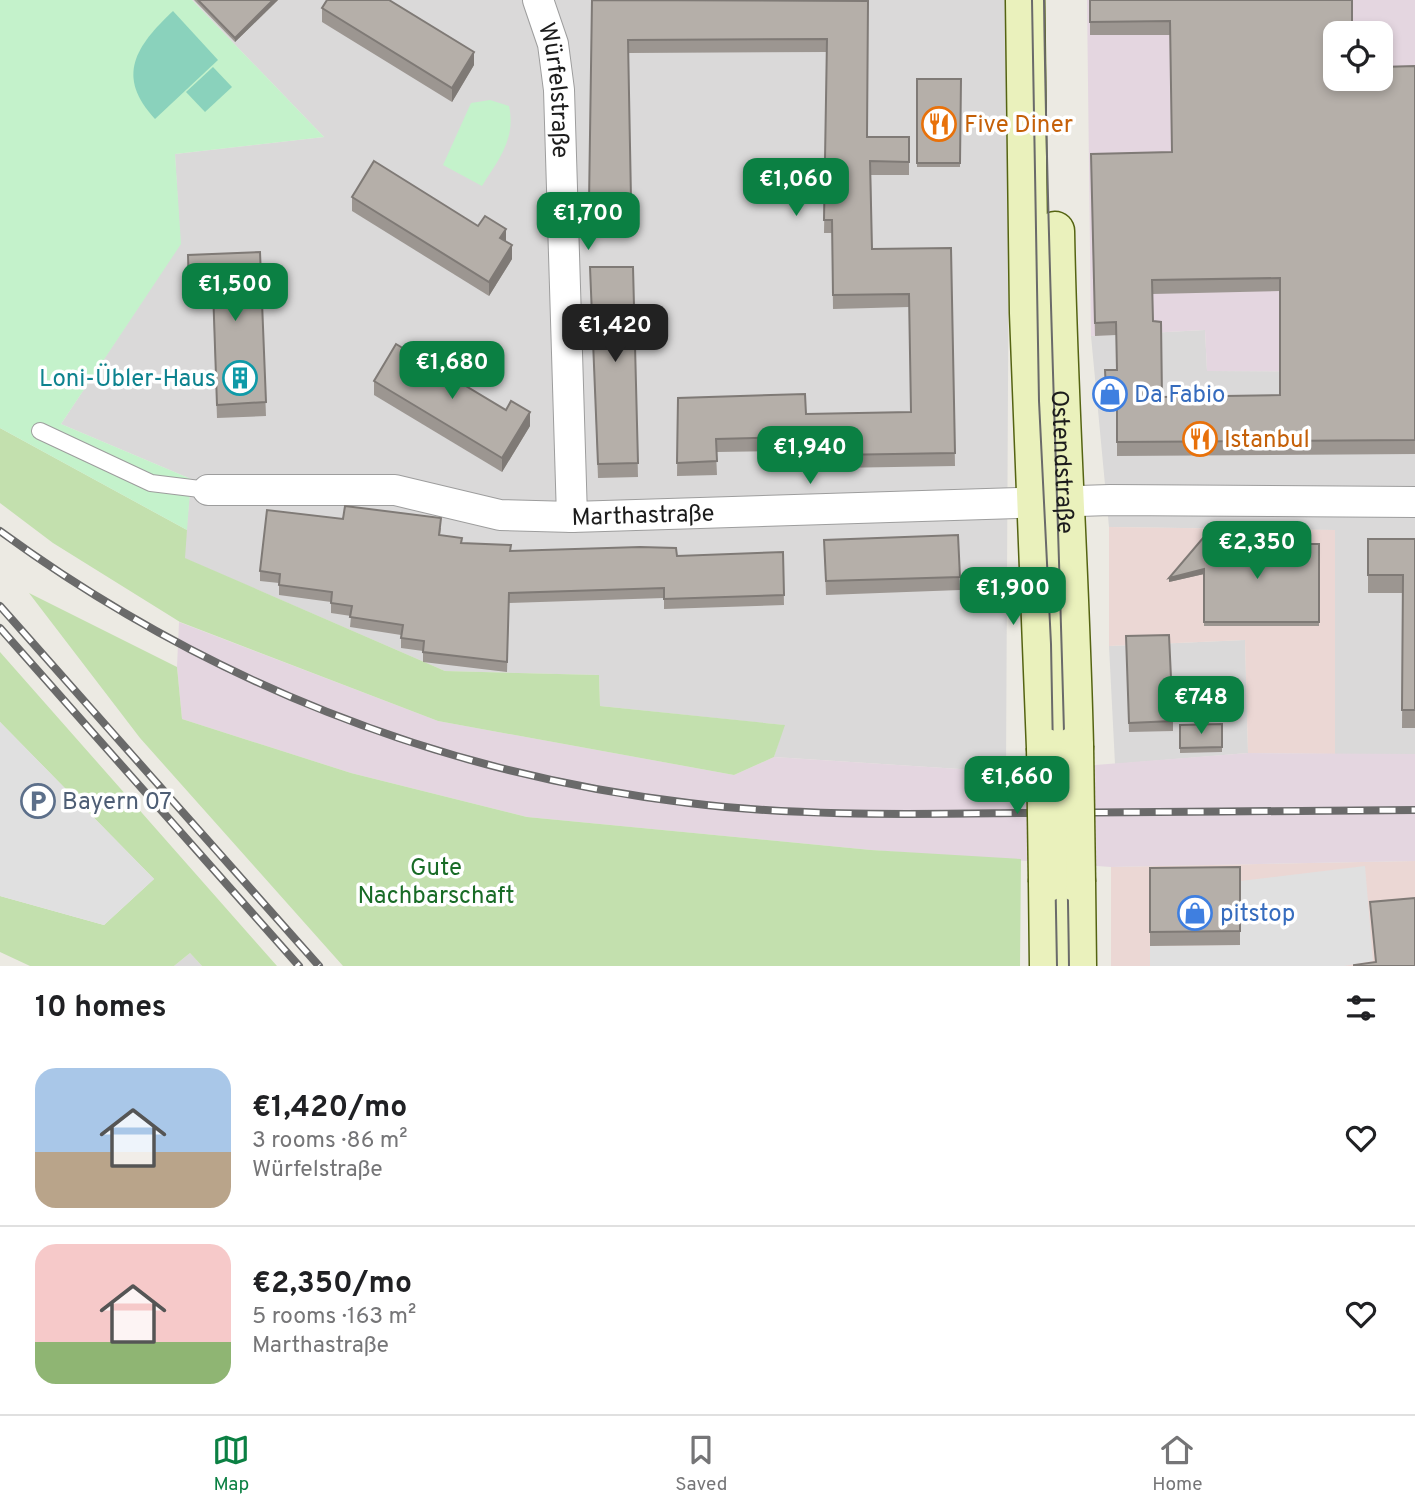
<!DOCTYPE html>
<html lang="en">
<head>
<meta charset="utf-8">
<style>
	:root { --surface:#fff; --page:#f6f6f6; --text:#202124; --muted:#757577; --line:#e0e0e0; --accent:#0b8043 }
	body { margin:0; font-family:Overpass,sans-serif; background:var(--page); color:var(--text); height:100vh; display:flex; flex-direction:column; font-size:26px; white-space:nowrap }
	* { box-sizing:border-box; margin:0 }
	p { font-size:23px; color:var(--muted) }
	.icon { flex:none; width:38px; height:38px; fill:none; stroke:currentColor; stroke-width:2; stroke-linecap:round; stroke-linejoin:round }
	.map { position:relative; height:966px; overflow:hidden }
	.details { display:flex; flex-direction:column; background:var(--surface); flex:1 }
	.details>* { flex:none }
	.controls { position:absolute; left:1323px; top:21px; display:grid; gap:14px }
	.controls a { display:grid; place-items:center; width:70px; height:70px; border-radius:14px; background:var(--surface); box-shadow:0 4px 10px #0003; font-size:35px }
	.price { position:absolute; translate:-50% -60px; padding:0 16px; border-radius:14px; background:var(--accent); color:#fff; font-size:23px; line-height:46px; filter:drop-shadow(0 2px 4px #0008) }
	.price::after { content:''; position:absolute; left:50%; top:42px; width:21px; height:16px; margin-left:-10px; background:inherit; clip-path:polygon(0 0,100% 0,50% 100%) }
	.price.selected { background:#222; color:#fff }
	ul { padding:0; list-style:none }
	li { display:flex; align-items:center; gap:21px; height:175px; padding:0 35px }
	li+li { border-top:2px solid var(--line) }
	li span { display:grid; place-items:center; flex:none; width:196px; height:140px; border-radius:21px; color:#555 }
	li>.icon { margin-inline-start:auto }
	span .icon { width:84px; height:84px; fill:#fffc; stroke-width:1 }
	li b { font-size:30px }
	h2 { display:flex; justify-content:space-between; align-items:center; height:84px; padding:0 35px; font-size:30px }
	.menu { display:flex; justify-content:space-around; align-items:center; height:98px; border-top:2px solid var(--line); background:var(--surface); font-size:19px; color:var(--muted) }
	.menu a { display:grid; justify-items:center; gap:4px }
	.menu .selected { color:var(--accent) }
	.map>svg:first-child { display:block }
	.residential { fill:#dad9d9 }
	.commercial { fill:#ebd7d4 }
	.industrial { fill:#e4d6e0; fill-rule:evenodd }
	.grass { fill:#c3e0ae }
	.park { fill:#c4f2cb }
	.pitch { fill:#8ad2bc }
	.parking { fill:#e0e0e0 }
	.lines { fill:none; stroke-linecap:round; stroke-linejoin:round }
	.lane-casing { stroke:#9d9d9d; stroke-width:18 }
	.street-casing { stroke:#9d9d9d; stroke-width:32 }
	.secondary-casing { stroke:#556412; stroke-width:41 }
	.lane { stroke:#fff; stroke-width:16 }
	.street { stroke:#fff; stroke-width:30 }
	.secondary { stroke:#eaf1bc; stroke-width:38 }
	.tram { stroke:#6a6a6a; stroke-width:2 }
	.rail-casing { stroke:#6a6a6a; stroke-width:8 }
	.rail { stroke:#fff; stroke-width:5; stroke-dasharray:16; stroke-linecap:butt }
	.secondary-bridge-casing { stroke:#556412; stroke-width:41; stroke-linecap:butt }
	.secondary-bridge { stroke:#eaf1bc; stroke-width:38 }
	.wall { fill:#9c9691; fill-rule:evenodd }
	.shaded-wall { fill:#7f7a76 }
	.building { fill:#b5afa9; stroke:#7f7a76; stroke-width:2; fill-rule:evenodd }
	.labels { text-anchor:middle; stroke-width:7; stroke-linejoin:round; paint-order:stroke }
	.street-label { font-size:24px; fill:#1c1c1c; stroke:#fff }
	.food-label { font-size:24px; fill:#c56008; stroke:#fff; text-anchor:start }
	.culture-label { font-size:24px; fill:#0d838f; stroke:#fff; text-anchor:end }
	.shop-label { font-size:24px; fill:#366cbe; stroke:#fff; text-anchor:start }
	.service-label { font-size:24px; fill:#4e5e75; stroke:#fff; text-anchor:start }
	.park-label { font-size:24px; fill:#186b26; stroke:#fff }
</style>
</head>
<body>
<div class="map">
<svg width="1415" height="966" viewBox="0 0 1415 966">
	<rect width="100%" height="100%" fill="#eceae3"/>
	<g class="residential">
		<path d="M192,0H1010L1006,772L774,757L784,725L600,706L599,675L445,671L184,558L191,479L61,424L180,244L175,154L324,137Z"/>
		<path d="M1205,330L1207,371L1415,372V754H1335V530L1109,527L1091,336Z"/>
		<path d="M1245,640L1248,753L1115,764L1109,646Z"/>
		<path d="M190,953L202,966H174Z"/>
	</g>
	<g class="commercial">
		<path d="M1109,527L1335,530V754L1248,753L1245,640L1109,646Z"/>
		<path d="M1415,861V966H1111V867Z"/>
	</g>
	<g class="industrial">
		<path d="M1087,0H1415V372L1207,371L1205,330L1091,336ZM1335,33H1381V79H1335Z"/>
		<path d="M179,622L438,721L734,775L774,757L1006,772L1248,753L1415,754V861L1111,867L871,850L527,817L351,773L182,719L177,667Z"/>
	</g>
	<g class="grass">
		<path d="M0,428L187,530L185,558L445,671L599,675L600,706L785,725L774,757L734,775L438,721L180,622L53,543L0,503Z"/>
		<path d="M29,593L177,667L182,719L351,773L527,817L871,850L1021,859L1020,966H343L140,738Z"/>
		<path d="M0,652L277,966H202L190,953L174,966H30L0,952V896L104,925L154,879L0,722Z"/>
	</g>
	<g class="park">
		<path d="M0,0H192L324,137L175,154L181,244L61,424L191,479L187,530L0,428Z"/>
		<path d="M490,100L509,106C516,139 499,159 482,186L443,165L471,103Z"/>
	</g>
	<g class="pitch">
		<path d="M173,11L218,60L155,119C115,76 136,46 173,11Z"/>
		<path d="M213,67L232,87L205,112L186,92Z"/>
	</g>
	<g class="parking">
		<path d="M0,722L154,879L104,925L0,896Z"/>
		<path d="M1365,866L1373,961L1344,966H1150V946L1240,945V881Z"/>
	</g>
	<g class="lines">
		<g class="lane-casing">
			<path id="lane" d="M40,431L151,483L208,490"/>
		</g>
		<g class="street-casing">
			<g id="street">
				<path id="s1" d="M538,0L553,44L559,90L572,517"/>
				<path id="s2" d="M208,490H395L500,515L572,517L1110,500L1415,502"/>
			</g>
		</g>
		<g class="secondary-casing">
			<g id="secondary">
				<path d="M1025,0L1029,313L1046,748"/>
				<path id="s3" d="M1055,231C1058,403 1070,574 1074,746"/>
				<path d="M1048,882L1049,966"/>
				<path d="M1076,882L1077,966"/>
			</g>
		</g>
		<use href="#lane" class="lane"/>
		<use href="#street" class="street"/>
		<use href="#secondary" class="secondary"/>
		<g class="tram">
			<path d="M1032,0L1039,401L1051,644L1057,966"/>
			<path d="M1044,0C1048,322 1065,644 1069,966"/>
		</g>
		<g class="rail-casing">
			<g id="rail">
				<path d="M0,531C204,680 437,773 689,803C802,817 916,814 1029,813C1158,812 1286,811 1415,810"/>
				<path d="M0,606L319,966"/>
				<path d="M0,628L299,966"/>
			</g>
		</g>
		<use href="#rail" class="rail"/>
		<g class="secondary-bridge-casing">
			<g id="secondary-bridge">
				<path d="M1074,746L1076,882"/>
				<path d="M1046,748L1048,882"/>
			</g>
		</g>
		<use href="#secondary-bridge" class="secondary-bridge"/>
	</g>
	<g class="wall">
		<path d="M194,0H278L235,42Z"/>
		<path d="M592,0L868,1L867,137H909V175H871L872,249L951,248L955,466L833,468L832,450L716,452L717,475L677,476L678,398L806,414L911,412L909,307L833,309L832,233H824L827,52L628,53L631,212L589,216Z"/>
		<path d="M1090,0H1352L1335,79L1415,66V454L1117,456V405H1106L1105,370H1117L1116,335L1095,336L1091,154L1172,152L1170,35H1090ZM1280,291V395L1162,397L1153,321L1152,294Z"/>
		<path d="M322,8L474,65L452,102L322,22Z"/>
		<path d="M917,79H961L960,167H917Z"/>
		<path d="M352,197L478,226L506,241L512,259L489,296L352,211Z"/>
		<path d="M260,252L266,416L217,418L213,303L189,304L188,255Z"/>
		<path d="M590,267H633L638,477L598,478Z"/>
		<path d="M374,381L530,426L502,472L374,395Z"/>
		<path d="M343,519L441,528L440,535L462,543L510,551L677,556L783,552L784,605L664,609V598L509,603L507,672L423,662V651L401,648V635L350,627L351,616L331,613V602L279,595V583L260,581V571Z"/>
		<path d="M958,535L960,590L826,595L824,540Z"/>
		<path d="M1368,539H1415V728H1402L1403,593H1368Z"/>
		<path d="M1237,544H1319V626H1204V574L1169,582Z"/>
		<path d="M1126,636L1173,721V731L1129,732Z"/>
		<path d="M1222,724V752L1180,753V725Z"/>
		<path d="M1240,867V945L1150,946V868Z"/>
	</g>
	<g class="shaded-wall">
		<path d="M273,0H278L235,42V38Z"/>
		<path d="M474,52V65L452,102V88Z"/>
		<path d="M506,229V243L500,238Z"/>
		<path d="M512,245V259L489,296V282Z"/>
		<path d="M530,412V426L502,472V458Z"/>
		<path d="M1204,569V574L1169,582V578Z"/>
	</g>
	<g class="building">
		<path d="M198,0H273L235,38Z"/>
		<path d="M327,0H389L474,52L452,88L322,8Z"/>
		<path d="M592,0L868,1L867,137H909V162L870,161L872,249L951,248L955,453L833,455L832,436L716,439L717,461L677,463L678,398L805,394L806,414L911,412L909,294L833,295L832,220H824L827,39L628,40L631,199L589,203Z"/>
		<path d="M1090,0H1352V33H1335V79H1381V67L1415,66V440L1117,442V391H1106L1105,370H1117L1116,322L1095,323L1091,154L1172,152L1170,21L1090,22ZM1280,278V395L1162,397L1161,322L1153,321L1152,280Z"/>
		<path d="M917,79H961L960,163H917Z"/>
		<path d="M374,161L478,226L485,216L506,229L500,238L512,245L489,282L352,197Z"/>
		<path d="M260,252L266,402L217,405L213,289L189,290L188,255Z"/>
		<path d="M590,267H633L638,463L598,464Z"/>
		<path d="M396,344L506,410L511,401L530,412L502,458L374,381Z"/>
		<path d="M345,506L441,518L439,535L462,538L461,543L511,545L510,551L640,547L676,548L677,556L783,552L784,595L664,599V588L509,593L507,662L423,652L424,641L401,638L403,625L350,617L352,606L331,603L332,592L279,585L280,574L260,571L267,510L343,519Z"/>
		<path d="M958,535L960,577L826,581L824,540Z"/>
		<path d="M1203,538H1237V544H1319V622H1204V569L1169,578Z"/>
		<path d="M1368,539H1415V710H1402L1403,575H1368Z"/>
		<path d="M1169,635L1173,721L1129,723L1126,636Z"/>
		<path d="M1222,724V747L1180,748V725Z"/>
		<path d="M1240,867V931L1150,932V868Z"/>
		<path d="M1415,898V966H1354V965L1376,962L1370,902Z"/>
	</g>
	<defs>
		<g id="restaurant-ring" transform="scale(1.75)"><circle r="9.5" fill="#fff" stroke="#e8710a" stroke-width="1.5"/><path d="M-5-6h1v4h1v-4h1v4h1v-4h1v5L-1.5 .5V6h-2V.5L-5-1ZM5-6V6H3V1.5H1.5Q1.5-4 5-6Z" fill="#e8710a"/></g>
		<g id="building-ring" transform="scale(1.75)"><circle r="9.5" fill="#fff" stroke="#0f9aa8" stroke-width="1.5"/><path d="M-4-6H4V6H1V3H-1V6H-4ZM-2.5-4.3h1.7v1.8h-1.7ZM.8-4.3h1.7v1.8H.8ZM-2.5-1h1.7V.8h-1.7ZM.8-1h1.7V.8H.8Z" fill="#0f9aa8"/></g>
		<g id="shop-ring" transform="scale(1.75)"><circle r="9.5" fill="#fff" stroke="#3f7fe0" stroke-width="1.5"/><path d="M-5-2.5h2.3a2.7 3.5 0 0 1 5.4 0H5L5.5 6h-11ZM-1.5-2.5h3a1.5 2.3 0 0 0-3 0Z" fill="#3f7fe0"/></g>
		<g id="parking-ring" transform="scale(1.75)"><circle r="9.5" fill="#fff" stroke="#5c6f8a" stroke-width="1.5"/><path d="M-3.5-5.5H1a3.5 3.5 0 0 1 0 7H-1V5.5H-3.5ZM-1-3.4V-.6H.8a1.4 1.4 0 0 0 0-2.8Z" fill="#5c6f8a"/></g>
	</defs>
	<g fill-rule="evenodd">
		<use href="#restaurant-ring" x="939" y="124"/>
		<use href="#building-ring" x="240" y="378"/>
		<use href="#shop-ring" x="1110" y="394"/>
		<use href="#restaurant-ring" x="1200" y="439"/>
		<use href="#parking-ring" x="38" y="801"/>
		<use href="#shop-ring" x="1195" y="913"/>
	</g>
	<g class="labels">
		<g class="street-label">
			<text dy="8" stroke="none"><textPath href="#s1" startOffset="93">Würfelstraße</textPath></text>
			<text dy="8" stroke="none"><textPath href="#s3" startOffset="231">Ostendstraße</textPath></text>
			<text dy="8" stroke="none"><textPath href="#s2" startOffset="438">Marthastraße</textPath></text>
		</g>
		<g class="food-label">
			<text x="964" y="132">Five Diner</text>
			<text x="1224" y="447">Istanbul</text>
		</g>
		<g class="culture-label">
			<text x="216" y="386">Loni-Übler-Haus</text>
		</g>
		<g class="shop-label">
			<text x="1134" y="402">Da Fabio</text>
			<text x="1220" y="921">pitstop</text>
		</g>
		<g class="service-label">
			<text x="62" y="809">Bayern 07</text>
		</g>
		<g class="park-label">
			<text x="436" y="875">Gute<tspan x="436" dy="28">Nachbarschaft</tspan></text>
		</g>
	</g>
</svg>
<div class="controls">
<a><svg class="icon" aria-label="locate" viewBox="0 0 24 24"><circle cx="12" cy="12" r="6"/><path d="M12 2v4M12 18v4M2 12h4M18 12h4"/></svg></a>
</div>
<b class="price" style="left:796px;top:218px">€1,060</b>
<b class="price" style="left:588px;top:252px">€1,700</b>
<b class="price" style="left:235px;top:323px">€1,500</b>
<b class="price selected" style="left:615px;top:364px">€1,420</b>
<b class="price" style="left:452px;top:401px">€1,680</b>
<b class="price" style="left:810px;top:486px">€1,940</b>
<b class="price" style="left:1257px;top:581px">€2,350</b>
<b class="price" style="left:1013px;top:627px">€1,900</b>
<b class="price" style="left:1201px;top:736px">€748</b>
<b class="price" style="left:1017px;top:816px">€1,660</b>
</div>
<section class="details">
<h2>10 homes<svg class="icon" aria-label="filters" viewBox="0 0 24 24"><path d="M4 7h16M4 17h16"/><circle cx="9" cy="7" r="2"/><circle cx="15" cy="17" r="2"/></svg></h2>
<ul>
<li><span style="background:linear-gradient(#a9c7e8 60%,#b9a48a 0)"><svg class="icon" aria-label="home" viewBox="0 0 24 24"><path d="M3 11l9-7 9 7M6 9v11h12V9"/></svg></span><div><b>€1,420/mo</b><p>3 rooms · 86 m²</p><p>Würfelstraße</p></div><svg class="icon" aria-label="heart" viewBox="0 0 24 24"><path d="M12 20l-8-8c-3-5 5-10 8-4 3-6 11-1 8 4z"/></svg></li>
<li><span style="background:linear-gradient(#f6c9c9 70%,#8fb573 0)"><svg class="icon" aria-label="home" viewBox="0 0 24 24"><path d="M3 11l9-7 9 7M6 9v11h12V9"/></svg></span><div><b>€2,350/mo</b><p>5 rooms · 163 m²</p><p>Marthastraße</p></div><svg class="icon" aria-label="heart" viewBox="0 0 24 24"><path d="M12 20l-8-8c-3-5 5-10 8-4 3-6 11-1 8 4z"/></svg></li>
</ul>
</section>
<nav class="menu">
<a class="selected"><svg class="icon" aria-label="map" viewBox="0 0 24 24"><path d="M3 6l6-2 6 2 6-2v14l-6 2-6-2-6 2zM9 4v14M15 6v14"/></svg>Map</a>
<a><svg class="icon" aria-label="saved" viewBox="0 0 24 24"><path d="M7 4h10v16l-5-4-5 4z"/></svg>Saved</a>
<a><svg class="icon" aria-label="home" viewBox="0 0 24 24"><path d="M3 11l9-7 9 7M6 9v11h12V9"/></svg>Home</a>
</nav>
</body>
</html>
